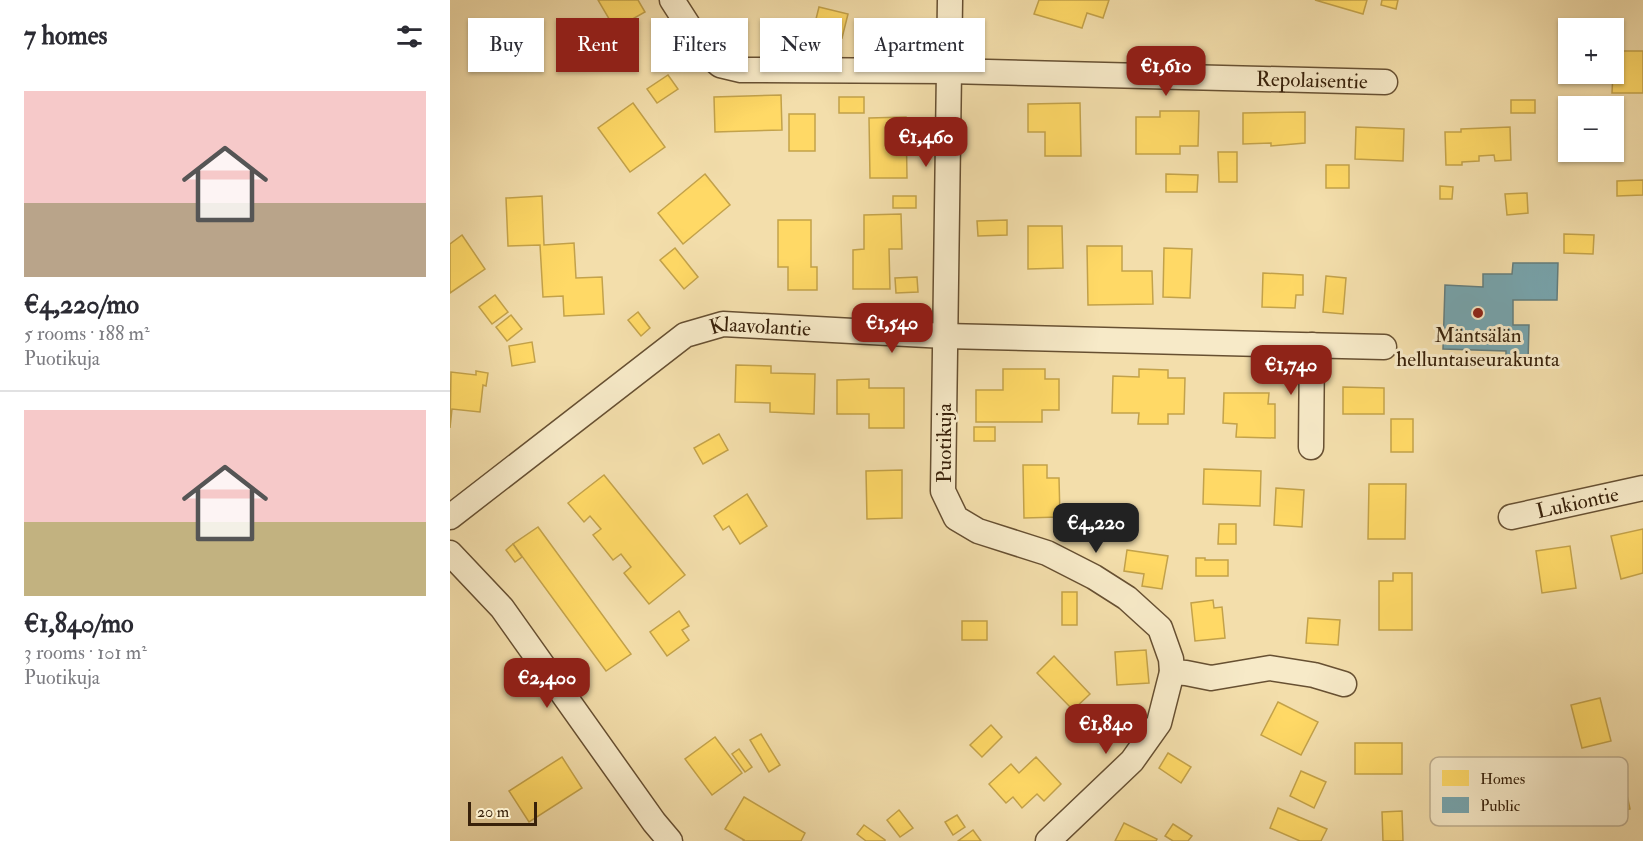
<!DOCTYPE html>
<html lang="en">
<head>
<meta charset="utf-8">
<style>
	:root { --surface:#fff; --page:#f7f7f7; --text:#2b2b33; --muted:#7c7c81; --line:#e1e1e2; --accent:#8f2418 }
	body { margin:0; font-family:"IM FELL Double Pica",serif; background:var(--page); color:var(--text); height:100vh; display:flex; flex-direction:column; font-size:22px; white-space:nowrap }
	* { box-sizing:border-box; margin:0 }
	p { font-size:20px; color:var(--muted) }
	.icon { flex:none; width:33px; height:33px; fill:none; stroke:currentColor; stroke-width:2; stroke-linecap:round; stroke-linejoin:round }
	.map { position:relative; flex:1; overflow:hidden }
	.panel { display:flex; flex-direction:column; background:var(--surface); width:450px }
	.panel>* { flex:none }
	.guide { position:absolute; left:18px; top:18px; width:570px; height:54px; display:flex; gap:12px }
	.controls { position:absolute; left:1108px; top:18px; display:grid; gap:12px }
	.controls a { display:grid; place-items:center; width:66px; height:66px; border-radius:0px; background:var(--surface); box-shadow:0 2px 4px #0004; font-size:30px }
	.scale { position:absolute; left:18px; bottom:15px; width:69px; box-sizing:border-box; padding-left:6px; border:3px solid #38210a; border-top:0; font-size:16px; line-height:21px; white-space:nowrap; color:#38210a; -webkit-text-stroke:4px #f7eac8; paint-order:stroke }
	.price { position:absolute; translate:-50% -51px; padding:0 14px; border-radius:12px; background:var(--accent); color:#fff; font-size:20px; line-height:39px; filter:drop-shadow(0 2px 3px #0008) }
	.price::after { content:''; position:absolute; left:50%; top:36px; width:18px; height:14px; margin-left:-9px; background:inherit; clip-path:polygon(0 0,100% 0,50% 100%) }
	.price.on { background:#222; color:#fff }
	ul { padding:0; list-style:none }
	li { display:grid; align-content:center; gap:12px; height:318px; padding:0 24px }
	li+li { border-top:2px solid var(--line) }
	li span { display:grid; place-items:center; height:186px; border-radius:0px; color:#555 }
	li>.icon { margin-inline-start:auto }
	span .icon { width:108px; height:108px; fill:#fffc; stroke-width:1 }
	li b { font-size:26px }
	h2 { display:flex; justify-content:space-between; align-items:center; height:72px; padding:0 24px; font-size:26px }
	.chip { padding:0 21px; border-radius:0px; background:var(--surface); box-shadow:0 2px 4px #0004; font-size:21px; line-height:54px }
	.chip.on { background:var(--accent); color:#fff }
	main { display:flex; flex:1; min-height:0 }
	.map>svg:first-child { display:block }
	.homes { fill:#ffd966; stroke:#c3a24a; stroke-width:1.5 }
	.public { fill:#76a5af; stroke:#637d7e; stroke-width:1.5 }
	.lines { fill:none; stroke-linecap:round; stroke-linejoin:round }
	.minor-casing { stroke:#675032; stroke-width:27 }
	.minor { stroke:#f7eac8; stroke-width:24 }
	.poi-dot { fill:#8f2418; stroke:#f7eac8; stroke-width:2 }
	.labels { text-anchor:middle; stroke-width:6; stroke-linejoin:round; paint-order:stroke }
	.street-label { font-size:21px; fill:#38210a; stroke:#f7eac8 }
	.poi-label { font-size:21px; fill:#38210a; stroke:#f7eac8 }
	.key { fill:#f7eac8; stroke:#beae8f; stroke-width:1.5 }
	.key-label { font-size:16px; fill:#38210a }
</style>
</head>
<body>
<main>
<section class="panel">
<h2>7 homes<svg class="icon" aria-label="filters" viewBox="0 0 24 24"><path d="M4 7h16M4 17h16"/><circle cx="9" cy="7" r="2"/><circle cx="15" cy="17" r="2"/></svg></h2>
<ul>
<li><span style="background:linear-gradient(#f6c9c9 60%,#b9a48a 0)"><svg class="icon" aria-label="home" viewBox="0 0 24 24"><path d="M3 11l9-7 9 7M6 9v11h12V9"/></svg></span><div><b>€4,220/mo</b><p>5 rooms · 188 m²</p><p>Puotikuja</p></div></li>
<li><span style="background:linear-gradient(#f6c9c9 60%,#c2b280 0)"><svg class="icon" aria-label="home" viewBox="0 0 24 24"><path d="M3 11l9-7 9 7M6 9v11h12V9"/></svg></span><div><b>€1,840/mo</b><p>3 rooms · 101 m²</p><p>Puotikuja</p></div></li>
</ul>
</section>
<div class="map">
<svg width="1193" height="841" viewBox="0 0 1193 841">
	<rect width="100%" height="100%" fill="#f3deab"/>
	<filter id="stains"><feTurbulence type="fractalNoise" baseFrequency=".00333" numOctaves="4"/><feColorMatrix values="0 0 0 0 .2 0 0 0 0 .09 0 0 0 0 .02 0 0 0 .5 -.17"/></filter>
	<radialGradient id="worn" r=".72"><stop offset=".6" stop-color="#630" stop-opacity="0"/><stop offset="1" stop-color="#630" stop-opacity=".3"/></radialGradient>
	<g class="homes">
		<path d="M148,0H188L195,12L165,29Z"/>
		<path d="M589,0H659L653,18L637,13L632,28L584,14Z"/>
		<path d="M865,0H917L913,14Z"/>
		<path d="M932,0H948L946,9L931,5Z"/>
		<path d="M369,7L398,14L392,38L363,31Z"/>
		<path d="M1164,51H1193V93H1162Z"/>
		<path d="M218,75L228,89L207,103L197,89Z"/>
		<path d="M331,95L332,130L265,132L264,97Z"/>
		<rect x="389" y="97" width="25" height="16"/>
		<rect x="1061" y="100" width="24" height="13"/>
		<path d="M183,103L215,147L180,172L148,128Z"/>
		<path d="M630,103L631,156H595V132H578V104Z"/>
		<path d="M710,111H749L748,146H730V154H686V117H710Z"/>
		<path d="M855,112V143L821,146V143L793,144V113Z"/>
		<rect x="339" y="114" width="26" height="37"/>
		<path d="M456,117L457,178H420L419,118Z"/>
		<path d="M906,127L954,129L953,161L905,159Z"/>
		<path d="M1060,127L1061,160L1045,161L1044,155L1029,156V161L1012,162V165H996L995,132H1011V129Z"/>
		<path d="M768,152H787V182H769Z"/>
		<rect x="876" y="165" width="23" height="23"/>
		<path d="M255,174L280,205L233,244L208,213Z"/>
		<path d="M716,174L748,175L747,192H716Z"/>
		<path d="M1193,180V195L1167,196V181Z"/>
		<path d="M990,186L1003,187L1002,199H990Z"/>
		<path d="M1077,193L1078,213L1057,215L1055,194Z"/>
		<path d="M92,196L94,245L124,243L126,278L152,277L154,314L114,316L113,296L93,297L90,245L58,246L56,198Z"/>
		<rect x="443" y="196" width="23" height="12"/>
		<path d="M451,214L452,249H439L440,289H403V250L414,249V215Z"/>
		<path d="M328,220H361V267H367V290H338V267H328Z"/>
		<path d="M557,220V235L528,236L527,221Z"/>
		<path d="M578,226H612L613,268L578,269Z"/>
		<path d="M1114,234L1144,235L1143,254L1114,253Z"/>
		<path d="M12,235L35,269L0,293V244Z"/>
		<path d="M637,246H672V271H702L703,304L638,305Z"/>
		<path d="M225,248L248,277L234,289L210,260Z"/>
		<path d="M714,248L742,249L740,298L713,297Z"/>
		<path d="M813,273L853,275V295H846L845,308L812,307Z"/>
		<path d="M876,276L896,278L893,314L873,312Z"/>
		<path d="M467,277L468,292L446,293L445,278Z"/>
		<path d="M45,295L58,312L42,324L29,307Z"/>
		<path d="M188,312L200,328L191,336L178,320Z"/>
		<path d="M61,315L72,329L57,341L46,327Z"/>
		<path d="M82,342L85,362L62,366L59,346Z"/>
		<path d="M286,365L321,366V373L365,374L364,414L320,412V403L285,402Z"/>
		<path d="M553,369H595V379H609V410H592V422H526V390H553Z"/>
		<path d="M689,369L718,370V378H735L734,414H718V424H688L689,413H662L663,376L689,377Z"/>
		<path d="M26,371L38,373L36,386L33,385L30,412L2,409L0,428L1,372L26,375Z"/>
		<path d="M419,379V388H454V428H419V414H387V380Z"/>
		<path d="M893,387L934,388V414H893Z"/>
		<path d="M774,393H819L818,404H825V438L786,437L787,424L773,423Z"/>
		<rect x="941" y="419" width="22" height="33"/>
		<rect x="524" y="427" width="21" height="14"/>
		<path d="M269,434L278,450L253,464L244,448Z"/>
		<path d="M573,465H597V478H609L610,517L574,518Z"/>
		<path d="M754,469L811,471L810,506L753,504Z"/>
		<path d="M452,470V518L417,519L416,471Z"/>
		<path d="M154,475L235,575L199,604L174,573L181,567L171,554L163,560L143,535L151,529L140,516L134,522L118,503Z"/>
		<path d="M919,484H956L955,539H918Z"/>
		<path d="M826,488L854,490L852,527L824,525Z"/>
		<path d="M297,494L317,526L290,544L279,526L273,530L264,516Z"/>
		<path d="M769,524H786V544H768Z"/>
		<path d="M88,527L181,654L156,671L63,544Z"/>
		<path d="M1193,529V573L1171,579L1161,536Z"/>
		<path d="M63,544L72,557L65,562L56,550Z"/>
		<path d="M1120,546L1126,588L1092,593L1086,551Z"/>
		<path d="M677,550L718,556L712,589L692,586L694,574L674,571Z"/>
		<path d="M746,558H755V560H778V576H746Z"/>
		<path d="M943,573H962V630H929V581H943Z"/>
		<rect x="612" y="592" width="15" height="33"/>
		<path d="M763,600L764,608L772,607L775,638L745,641L741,603Z"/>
		<path d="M229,611L239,626L232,630L239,640L217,656L200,632Z"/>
		<path d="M858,618L890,620L888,645L856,643Z"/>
		<rect x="512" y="621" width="25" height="19"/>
		<path d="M696,650L699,683L667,685L665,652Z"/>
		<path d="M604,656L640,694L623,710L587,673Z"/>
		<path d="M1150,698L1161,741L1132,748L1121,705Z"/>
		<path d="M828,702L868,722L851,755L811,735Z"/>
		<path d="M541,725L552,737L532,757L520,745Z"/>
		<path d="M311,734L330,765L319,772L300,740Z"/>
		<path d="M265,737L292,773L262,795L235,759Z"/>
		<rect x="905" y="743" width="47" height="31"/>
		<path d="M289,749L302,767L295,772L282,754Z"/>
		<path d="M718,753L741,767L731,783L709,768Z"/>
		<path d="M112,757L132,788L79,822L59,791Z"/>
		<path d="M586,757L611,784L594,801L587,794L572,808L563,797L556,803L539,784L561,764L569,773Z"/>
		<path d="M1171,767L1180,809L1146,817L1137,774Z"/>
		<path d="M851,771L876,782L864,808L840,796Z"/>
		<path d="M294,797L355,833L351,841H293L294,840L275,829Z"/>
		<path d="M828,808L877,829L871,841H850L820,828Z"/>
		<path d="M449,810L463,828L450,837L437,820Z"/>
		<path d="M952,811L953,841H933L932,812Z"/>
		<path d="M507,815L515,827L503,835L495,822Z"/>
		<path d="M674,823L707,839L706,841H665Z"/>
		<path d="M723,824L742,836L738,841H723L715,836Z"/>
		<path d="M414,825L435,840V841H416L407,834Z"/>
		<path d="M523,830L531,841H508Z"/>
	</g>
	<path class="public" d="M1063,263H1108L1107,300H1063V325H1079L1078,361H1056V351L993,349L995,285L1033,287V274H1062Z"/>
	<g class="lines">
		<g class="minor-casing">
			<g id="minor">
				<path id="s1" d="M222,0L256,53L270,65L291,70L498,71L935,82"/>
				<path d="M500,0L493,491L506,518L528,531L597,553L644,577L677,598L710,628L721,659L722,672L736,673L761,678L820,668L864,675L894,684"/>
				<path d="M861,447L862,345"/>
				<path id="s2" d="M0,517L235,335L273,324L495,336L934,347"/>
				<path id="s3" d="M1061,517L1193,488"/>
				<path d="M0,553L52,608L204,822L220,841"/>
				<path d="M598,841L682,761L709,723L722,672"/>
			</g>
		</g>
		<use href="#minor" class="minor"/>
	</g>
	<circle class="poi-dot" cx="1028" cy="313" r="6"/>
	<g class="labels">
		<g class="street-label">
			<text dy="7" stroke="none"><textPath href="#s1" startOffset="674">Repolaisentie</textPath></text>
			<text dy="7" stroke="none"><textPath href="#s2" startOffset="374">Klaavolantie</textPath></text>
			<text transform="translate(494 443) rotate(-90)" y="7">Puotikuja</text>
			<text dy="7" stroke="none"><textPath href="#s3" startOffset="68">Lukiontie</textPath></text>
		</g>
		<g class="poi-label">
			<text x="1028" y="342">Mäntsälän<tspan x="1028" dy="24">helluntaiseurakunta</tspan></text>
		</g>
	</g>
	<rect x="980" y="757" width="198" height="69" rx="9" class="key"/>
	<rect x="992" y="770" width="27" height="16" fill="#ffd966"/>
	<rect x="992" y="797" width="27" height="16" fill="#76a5af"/>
	<g class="key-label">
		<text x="1030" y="784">Homes</text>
		<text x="1030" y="811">Public</text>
	</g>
	<rect width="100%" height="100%" filter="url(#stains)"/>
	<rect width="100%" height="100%" fill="url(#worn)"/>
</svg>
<div class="controls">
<a>+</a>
<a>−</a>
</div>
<div class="scale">20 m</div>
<b class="price" style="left:716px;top:97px">€1,610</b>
<b class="price" style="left:476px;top:168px">€1,460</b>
<b class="price" style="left:442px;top:354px">€1,540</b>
<b class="price" style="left:841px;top:396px">€1,740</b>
<b class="price on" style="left:646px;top:554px">€4,220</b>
<b class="price" style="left:97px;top:709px">€2,400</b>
<b class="price" style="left:656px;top:755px">€1,840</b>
<div class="guide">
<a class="chip">Buy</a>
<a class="chip on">Rent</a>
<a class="chip">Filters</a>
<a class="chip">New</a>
<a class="chip">Apartment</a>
</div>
</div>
</main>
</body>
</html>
